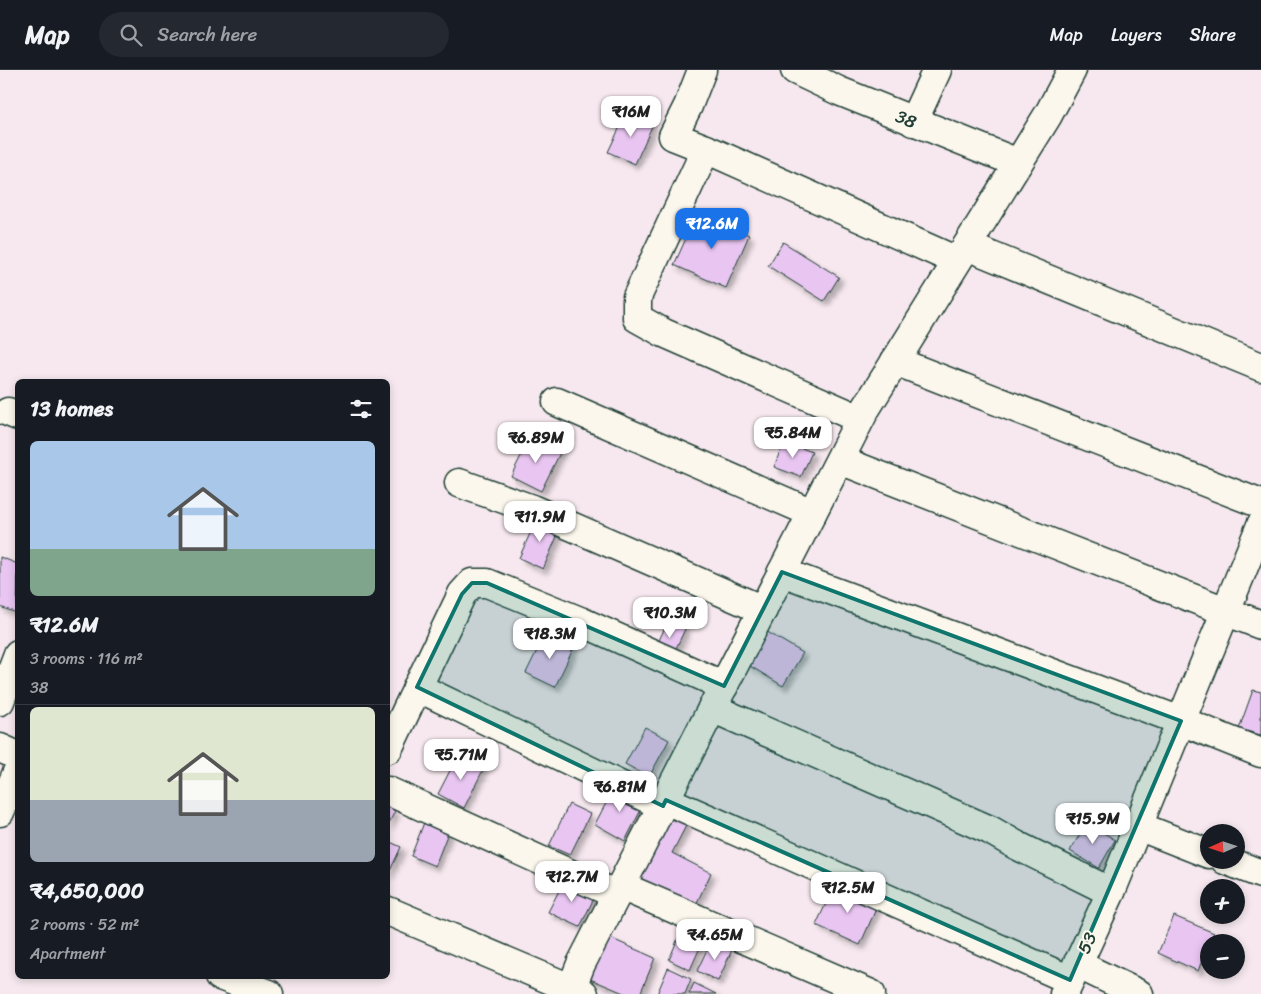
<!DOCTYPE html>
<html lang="en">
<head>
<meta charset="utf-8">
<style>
	:root { --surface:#171b24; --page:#242831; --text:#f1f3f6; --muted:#9ea1a6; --line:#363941; --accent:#1a73e8 }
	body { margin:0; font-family:Sriracha,sans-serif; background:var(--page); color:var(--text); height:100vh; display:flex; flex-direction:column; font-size:19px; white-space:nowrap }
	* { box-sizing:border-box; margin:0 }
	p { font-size:16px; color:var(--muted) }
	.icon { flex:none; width:28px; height:28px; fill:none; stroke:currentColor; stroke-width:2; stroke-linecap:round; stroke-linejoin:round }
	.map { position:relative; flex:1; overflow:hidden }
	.sheet { position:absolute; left:15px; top:309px; width:375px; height:600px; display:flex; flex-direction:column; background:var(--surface); border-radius:8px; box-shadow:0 2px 8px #0003 }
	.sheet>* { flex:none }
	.needle { width:32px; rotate:267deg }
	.controls { position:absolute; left:1200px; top:754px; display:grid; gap:10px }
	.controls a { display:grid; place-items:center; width:45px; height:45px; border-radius:50%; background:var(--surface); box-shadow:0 2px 8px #0003; font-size:25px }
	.price { position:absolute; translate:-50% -42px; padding:0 11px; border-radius:10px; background:#fff; color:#222; font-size:16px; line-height:32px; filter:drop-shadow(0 1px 2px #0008) }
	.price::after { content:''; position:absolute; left:50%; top:30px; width:15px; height:11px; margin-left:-8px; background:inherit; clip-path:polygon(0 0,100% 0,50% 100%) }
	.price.active { background:var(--accent); color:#fff }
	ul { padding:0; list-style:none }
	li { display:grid; align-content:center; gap:10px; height:265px; padding:0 15px }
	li+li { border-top:1px solid var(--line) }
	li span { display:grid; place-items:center; height:155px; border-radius:8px; color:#555 }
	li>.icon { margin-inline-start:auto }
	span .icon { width:90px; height:90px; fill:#fffc; stroke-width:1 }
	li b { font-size:21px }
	h2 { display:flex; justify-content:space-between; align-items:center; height:60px; padding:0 15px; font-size:21px }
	header { display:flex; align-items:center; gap:30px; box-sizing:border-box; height:70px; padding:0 25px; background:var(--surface); border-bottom:1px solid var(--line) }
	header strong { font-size:24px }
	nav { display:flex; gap:28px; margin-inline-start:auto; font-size:18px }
	.search { width:350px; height:45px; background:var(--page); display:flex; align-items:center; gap:12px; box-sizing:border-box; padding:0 18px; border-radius:28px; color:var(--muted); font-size:19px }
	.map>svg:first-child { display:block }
	.building { fill:#e9c6f2; stroke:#1f3d34; filter:url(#shadow) }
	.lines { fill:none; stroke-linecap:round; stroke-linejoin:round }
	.minor-casing { stroke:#1f3d34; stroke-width:31 }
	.minor { stroke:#fbf7ec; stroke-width:28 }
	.marked { fill:#0f766e; fill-opacity:0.2; stroke:#0f766e; stroke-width:4; stroke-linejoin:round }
	.labels { text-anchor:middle; stroke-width:4; stroke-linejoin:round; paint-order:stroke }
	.street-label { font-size:18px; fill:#1f3d34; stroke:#fbf7ec }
</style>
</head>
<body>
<header>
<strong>Map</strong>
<div class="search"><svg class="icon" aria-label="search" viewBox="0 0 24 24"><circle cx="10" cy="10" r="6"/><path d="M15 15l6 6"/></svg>Search here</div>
<nav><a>Map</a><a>Layers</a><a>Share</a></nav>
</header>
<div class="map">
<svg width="1261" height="924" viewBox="0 0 1261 924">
	<defs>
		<filter id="shadow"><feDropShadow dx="4.5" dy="4.5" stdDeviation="2.5" flood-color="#0004"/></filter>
	</defs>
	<rect width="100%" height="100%" fill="#f6e8ee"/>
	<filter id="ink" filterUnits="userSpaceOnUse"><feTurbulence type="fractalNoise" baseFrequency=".02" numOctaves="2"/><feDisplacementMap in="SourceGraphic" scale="10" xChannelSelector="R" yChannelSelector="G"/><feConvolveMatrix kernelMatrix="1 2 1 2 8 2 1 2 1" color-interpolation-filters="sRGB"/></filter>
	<g filter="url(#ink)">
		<g class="building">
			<path d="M627,42L653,54L635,94L608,82Z"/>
			<path d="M698,142L749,165L726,218L674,195Z"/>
			<path d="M783,172L839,207L824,231L768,196Z"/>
			<path d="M531,366L561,381L541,421L511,406Z"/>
			<path d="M784,371L812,382L801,407L774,397Z"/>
			<path d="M538,446L561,457L543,499L519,488Z"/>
			<path d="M0,487L18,494L17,543L0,537Z"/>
			<path d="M669,549L686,557L671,589L654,581Z"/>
			<path d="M764,560L803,583L783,616L745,593Z"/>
			<path d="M545,564L574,577L555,617L526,603Z"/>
			<path d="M1253,620L1261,622V665L1239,659Z"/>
			<path d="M645,657L669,670L649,707L625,694Z"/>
			<path d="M458,685L484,698L464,738L438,724Z"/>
			<path d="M615,716L645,732L625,771L595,754Z"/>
			<path d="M569,734L590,744L570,785L549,776Z"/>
			<path d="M388,737L395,741L388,755Z"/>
			<path d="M671,739L690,748L672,783L711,803L692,843L634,814Z"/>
			<path d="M425,750L449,760L435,796L411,786Z"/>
			<path d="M1087,752L1115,770L1099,798L1070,781Z"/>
			<path d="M388,771L401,777L388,805Z"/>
			<path d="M565,809L596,824L580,857L548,842Z"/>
			<path d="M836,812L879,832L860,875L816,855Z"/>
			<path d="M1174,846L1214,863L1209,872L1198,901L1158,883Z"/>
			<path d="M683,856L705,866L690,900L669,890Z"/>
			<path d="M601,864L655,888L640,924H626L583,906Z"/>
			<path d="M711,871L732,880L718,911L697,901Z"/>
			<path d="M668,898L691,909L685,924H657Z"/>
			<path d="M694,913L716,924H689Z"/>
		</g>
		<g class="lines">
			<g class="minor-casing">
				<g id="minor">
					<path d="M702,0L688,36L673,66L706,79L957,191"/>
					<path d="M795,0L839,21L1018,93"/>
					<path d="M913,52L937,0"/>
					<path d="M706,79L637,227V248L664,263L860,349"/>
					<path d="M967,176L1261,297"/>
					<path d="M895,291L1261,434"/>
					<path d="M557,332L812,443"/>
					<path d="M8,342L18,346"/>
					<path d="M840,390L1261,555"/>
					<path d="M459,413L532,439L763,540"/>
					<path d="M782,502L1181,651L1261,683"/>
					<path d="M417,617L663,736"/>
					<path d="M0,631L18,584"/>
					<path d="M712,638L990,760L1016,775L1111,822"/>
					<path d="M0,678L18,686"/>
					<path d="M388,679L462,524L472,513H487L580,551L724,616"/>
					<path d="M388,721L617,825"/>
					<path d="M666,730L1070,910"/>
					<path d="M0,742L18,700"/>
					<path d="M1138,756L1209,784"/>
					<path d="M1225,790L1261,804"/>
					<path d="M621,816L871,924"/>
					<path d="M388,841L584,924"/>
					<path d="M1077,894L1139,924"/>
					<path d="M220,906L269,924"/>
					<path d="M569,924L581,894L865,340L1048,45L1072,0"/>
					<path d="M1064,924L1111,822L1261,455"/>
				</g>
			</g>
			<use href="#minor" class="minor"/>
		</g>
	</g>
	<path class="marked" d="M782,502L1181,651L1070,910L666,730L663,736L417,617L462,524L472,513H487L724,616Z"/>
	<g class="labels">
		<g class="street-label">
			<text transform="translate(906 49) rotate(22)" y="6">38</text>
			<text transform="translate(1087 873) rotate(-65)" y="6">53</text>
		</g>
	</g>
</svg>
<div class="controls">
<a><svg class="needle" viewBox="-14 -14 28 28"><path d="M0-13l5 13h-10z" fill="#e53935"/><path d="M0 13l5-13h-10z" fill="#9ea1a6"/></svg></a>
<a>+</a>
<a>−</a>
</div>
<b class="price" style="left:631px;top:68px">₹16M</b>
<b class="price active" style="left:712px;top:180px">₹12.6M</b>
<b class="price" style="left:793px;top:389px">₹5.84M</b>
<b class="price" style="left:536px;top:394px">₹6.89M</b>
<b class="price" style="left:540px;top:473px">₹11.9M</b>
<b class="price" style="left:670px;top:569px">₹10.3M</b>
<b class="price" style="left:550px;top:590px">₹18.3M</b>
<b class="price" style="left:461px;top:711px">₹5.71M</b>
<b class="price" style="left:620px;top:743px">₹6.81M</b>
<b class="price" style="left:1093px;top:775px">₹15.9M</b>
<b class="price" style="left:572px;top:833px">₹12.7M</b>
<b class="price" style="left:848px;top:844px">₹12.5M</b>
<b class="price" style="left:715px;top:891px">₹4.65M</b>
<section class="sheet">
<h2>13 homes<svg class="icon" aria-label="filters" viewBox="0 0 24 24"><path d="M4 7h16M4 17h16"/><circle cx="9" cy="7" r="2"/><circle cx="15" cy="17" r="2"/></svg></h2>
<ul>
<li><span style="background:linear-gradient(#a9c7e8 70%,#7fa58c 0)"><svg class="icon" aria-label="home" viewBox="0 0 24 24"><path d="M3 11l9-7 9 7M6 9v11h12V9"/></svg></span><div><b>₹12.6M</b><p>3 rooms · 116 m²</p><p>38</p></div></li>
<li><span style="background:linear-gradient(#dfe7d0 60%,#9aa5b1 0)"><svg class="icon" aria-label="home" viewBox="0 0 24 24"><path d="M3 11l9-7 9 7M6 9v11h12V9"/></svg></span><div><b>₹4,650,000</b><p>2 rooms · 52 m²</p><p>Apartment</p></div></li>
</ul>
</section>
</div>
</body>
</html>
